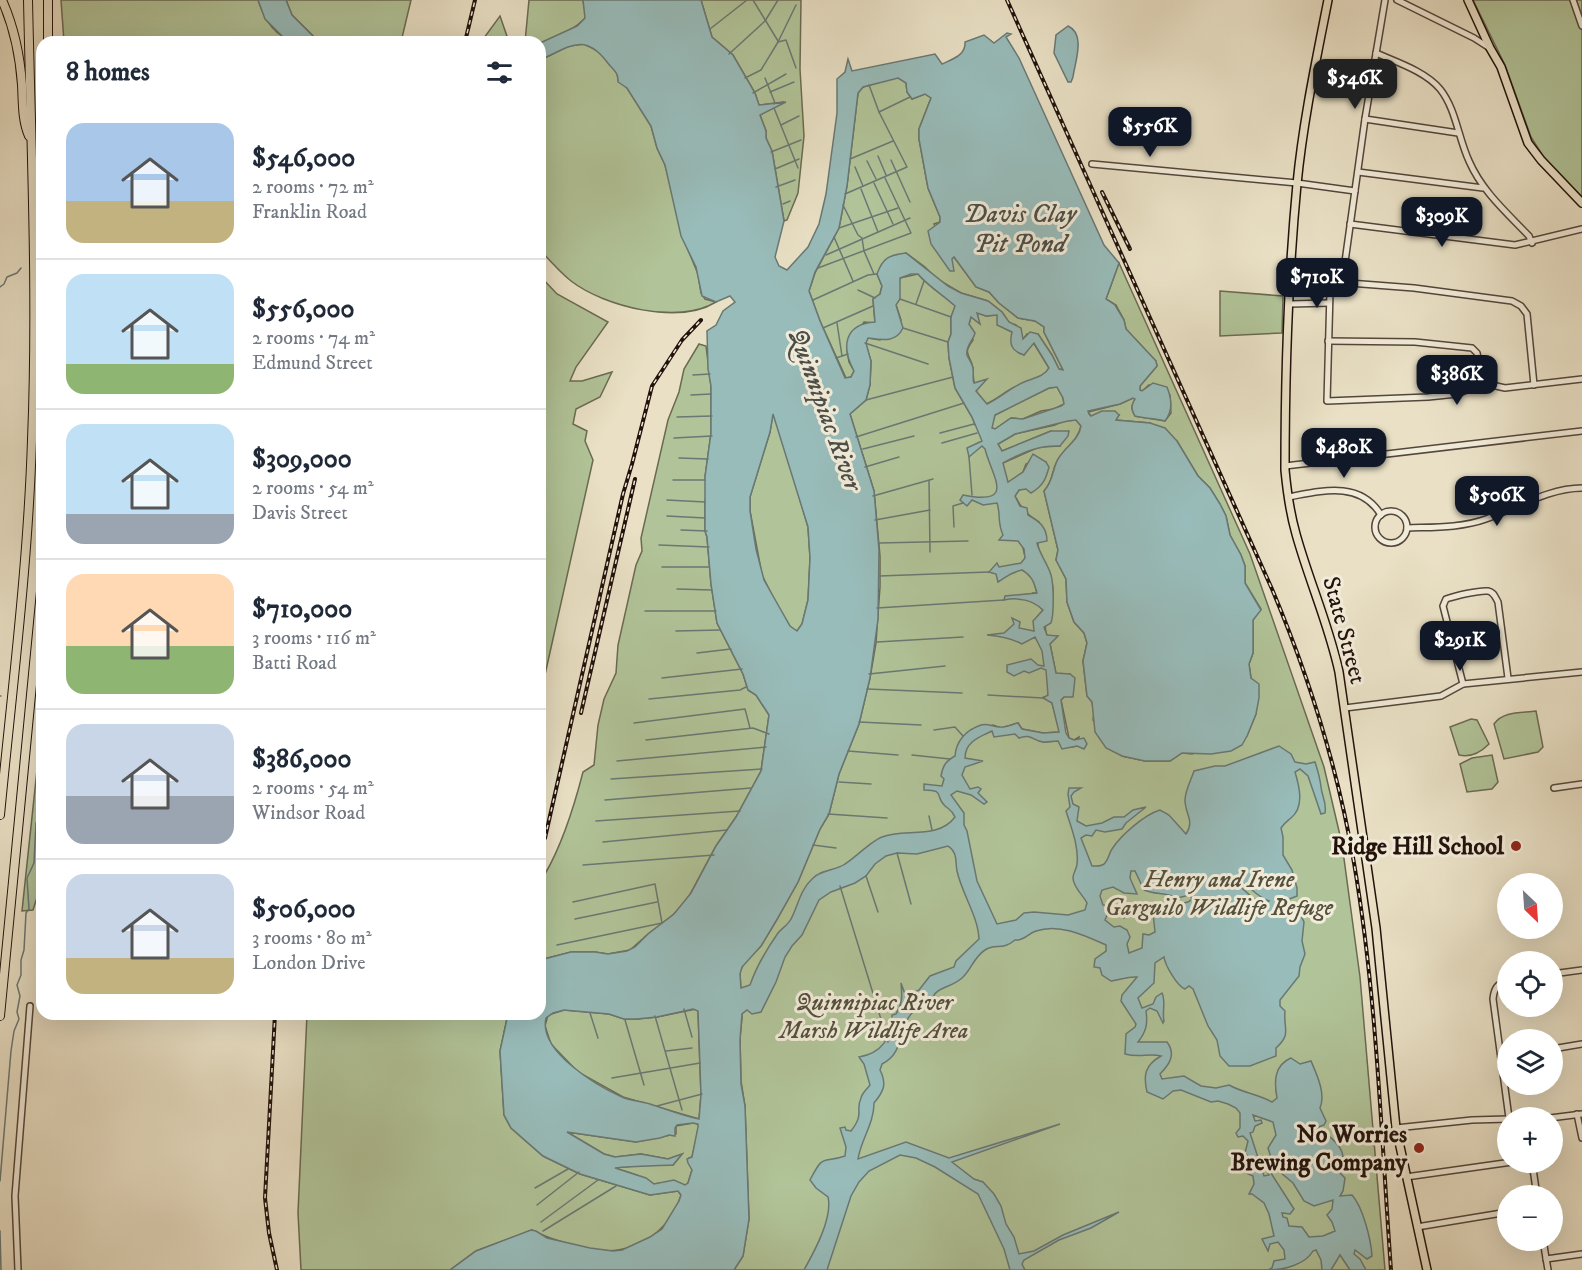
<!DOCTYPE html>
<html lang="en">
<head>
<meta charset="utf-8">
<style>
	:root { --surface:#fff; --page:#f6f6f7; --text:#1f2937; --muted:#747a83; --line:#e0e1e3; --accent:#111827 }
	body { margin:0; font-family:"IM FELL DW Pica",serif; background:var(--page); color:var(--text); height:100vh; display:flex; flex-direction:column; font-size:22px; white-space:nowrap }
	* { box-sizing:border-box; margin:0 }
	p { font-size:20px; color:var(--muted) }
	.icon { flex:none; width:33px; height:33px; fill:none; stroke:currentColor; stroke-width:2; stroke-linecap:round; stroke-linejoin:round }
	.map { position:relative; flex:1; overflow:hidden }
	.side { position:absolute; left:36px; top:36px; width:510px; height:984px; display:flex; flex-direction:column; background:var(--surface); border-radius:18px; box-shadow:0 6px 24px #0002 }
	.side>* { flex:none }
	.needle { width:39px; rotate:155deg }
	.controls { position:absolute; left:1497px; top:873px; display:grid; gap:12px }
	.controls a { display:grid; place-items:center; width:66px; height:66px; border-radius:50%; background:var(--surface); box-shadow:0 6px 24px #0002; font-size:30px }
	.price { position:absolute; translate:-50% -51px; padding:0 14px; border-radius:12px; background:var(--accent); color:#fff; font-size:20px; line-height:39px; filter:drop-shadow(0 2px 3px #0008) }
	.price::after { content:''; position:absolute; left:50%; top:36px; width:18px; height:14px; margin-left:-9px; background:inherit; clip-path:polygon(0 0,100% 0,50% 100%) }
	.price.on { background:#222; color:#fff }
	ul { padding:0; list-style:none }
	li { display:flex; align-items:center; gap:18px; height:150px; padding:0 30px }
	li+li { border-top:2px solid var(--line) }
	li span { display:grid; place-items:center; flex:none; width:168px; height:120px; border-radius:18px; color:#555 }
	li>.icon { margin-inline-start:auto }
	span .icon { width:72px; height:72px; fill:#fffc; stroke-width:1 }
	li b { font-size:26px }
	h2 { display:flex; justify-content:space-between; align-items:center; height:72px; padding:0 30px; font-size:26px }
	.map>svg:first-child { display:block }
	.green { fill:#b1c398; stroke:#6a6a52; stroke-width:1.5; fill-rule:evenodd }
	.water { fill:#98bcba; stroke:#697874; stroke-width:1.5; fill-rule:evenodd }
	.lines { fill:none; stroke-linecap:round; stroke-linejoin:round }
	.stream { stroke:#697874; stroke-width:1.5 }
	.minor-casing { stroke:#54463a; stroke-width:8 }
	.major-casing { stroke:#22120b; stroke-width:10 }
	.highway-casing { stroke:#22120b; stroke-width:10 }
	.minor { stroke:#f1ebd9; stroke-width:5 }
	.major { stroke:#e9e0c5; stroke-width:7 }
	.highway { stroke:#e9e0c5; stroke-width:8 }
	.rail-casing { stroke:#22120b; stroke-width:4 }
	.rail { stroke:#f1ebd9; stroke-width:1.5; stroke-dasharray:4.5; stroke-linecap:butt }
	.poi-dot { fill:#8f2418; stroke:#f1ebd9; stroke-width:2 }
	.labels { text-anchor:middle; stroke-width:6; stroke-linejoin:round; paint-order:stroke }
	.street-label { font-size:24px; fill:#22120b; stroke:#f1ebd9 }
	.poi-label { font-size:24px; font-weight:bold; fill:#22120b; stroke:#f1ebd9; text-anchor:end }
	.park-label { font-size:24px; font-style:italic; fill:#54503c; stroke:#f1ebd9 }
	.water-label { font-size:26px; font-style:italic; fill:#4b4e48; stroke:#f1ebd9 }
</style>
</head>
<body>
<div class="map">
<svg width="1582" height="1270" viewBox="0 0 1582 1270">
	<rect width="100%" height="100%" fill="#e9e0c5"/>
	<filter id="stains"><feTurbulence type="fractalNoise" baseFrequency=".00333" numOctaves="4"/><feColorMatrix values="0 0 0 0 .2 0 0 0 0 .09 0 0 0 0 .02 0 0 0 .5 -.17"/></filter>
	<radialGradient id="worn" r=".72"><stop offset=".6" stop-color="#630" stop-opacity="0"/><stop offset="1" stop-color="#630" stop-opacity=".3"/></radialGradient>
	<g class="green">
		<path d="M61,0H258C265,20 275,38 297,42H64Z"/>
		<path d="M286,0H411L401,42H319L292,15Z"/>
		<path d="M529,0H583L586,17C577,28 557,38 544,42C540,43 531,42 525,42Z"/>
		<path d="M701,0H801L800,69L804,136L798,193L787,220L784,221L772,151L766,138V131L760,115L784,102L759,105L755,93L733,55L712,37Z"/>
		<path d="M1473,0H1582V197L1545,159L1531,137L1505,65Z"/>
		<path d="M500,16L509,42H481Z"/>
		<path d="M584,44L600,52L617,73L618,80L627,88L651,126L657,148L665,165L686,245L698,274L701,293L705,299L716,302C679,325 605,307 571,281C561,273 551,262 542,252L540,60L569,46Z"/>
		<path d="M898,77L906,83L907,92L912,99L925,94L931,98L919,129V139L928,188L940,217V222L934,224L951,259L954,257L976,287L989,292L999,303L1018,318L1035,321L1044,327V332L1063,370L1059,369L1052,355L1038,334H1027L1023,339L1016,325L1009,323L1002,312L988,301L961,293L937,279L925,267L906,253L877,274L882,286L880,294L873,299L875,323L864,322L847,350L849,362L854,371L851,377L846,378L820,321L809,291L815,273L839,228L847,186L858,93L863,87Z"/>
		<path d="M1119,263L1250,554L1324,767L1342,844L1360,977L1385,1270H734L743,1256L749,1219L745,1106L741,1081L740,1038L742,1018L740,972L744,963L761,946L776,921L798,882L820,829L829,814L839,774L859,724L870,678L876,643L880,587V556L874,491L850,414L866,400L870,385L871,361L865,343L868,338L880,340L901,320L896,305L900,278L918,274C928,286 943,295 956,306L951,317V334L948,342L949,358L955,388L972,417L975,425L992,423L995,415L1049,388L1057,387L1063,398L1064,404L1054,409L1041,411L1023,419L1011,418L995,429L992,428L1003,463L1039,447L1060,446L1051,431L1002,451L998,444L1015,434L1055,425L1063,421L1076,420L1081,426C1078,441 1064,448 1057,461C1051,472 1054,480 1044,491L1058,550L1056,560L1066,579L1067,602L1074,622L1084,633L1087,643L1083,661L1087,696L1092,702L1094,713L1093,720L1122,756L1145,761H1170L1182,753L1192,754L1247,736L1256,714L1249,664L1253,653V620L1261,609L1245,583V566L1241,555L1230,535L1226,516L1220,504L1210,488L1198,476L1177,441L1150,423L1115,420L1119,415L1091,416L1088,412L1120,404L1133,398L1135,399C1131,406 1131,409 1135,416L1165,421L1171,413L1170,395L1149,385L1142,391L1140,390V386L1157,366L1156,361L1126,329L1124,320L1116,305L1106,299ZM1038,459L1046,462L1026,488L1019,490L1015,496C1021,508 1027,515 1039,522C1038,531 1036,541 1039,550C1043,566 1054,577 1053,594C1053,610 1041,619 1047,636H1057L1050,644L1056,674H1070L1064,697L1061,700L1069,738L1074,740L1079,737L1077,746L1071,747L1059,741L1043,742L1034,737L992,731L985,734L968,733L993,725L1001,728L1018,723L1022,729L1043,733L1060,732L1052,703L1044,697L1048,696V676L1050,675L1038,616L1043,610L1037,604L1033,593H1037L1033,579L1029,574L1008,483L1023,472L1026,464Z"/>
		<path d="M540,276L557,294L608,322L576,367L570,381H582L612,372L600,397L576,409L573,424L587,431L585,441L593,460L540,697Z"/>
		<path d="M1220,291L1283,296L1282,333L1220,336Z"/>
		<path d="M977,312L986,316L997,315L1004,328L1012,332L1024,355L1033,342L1049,368C1042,380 1023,382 1011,389C1002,394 996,400 986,404L976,391L985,380L975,384C972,378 974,375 973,368C970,353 962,355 973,340L969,324L971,317L979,323Z"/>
		<path d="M699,344L706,346L711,386V433L705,477L707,488L705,502V531L707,537L711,584L717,623L743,674L748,690L756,695L769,715L761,771L736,817L716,846L688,898L674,914L648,934L630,950L608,954L595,952H571L540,960V872L545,874C563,843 574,807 583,772L594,765L598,725L604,699L616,673L618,645L636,565L642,551L641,538L668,420L679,392L684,369Z"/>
		<path d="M773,414L782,438L808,527L810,558L808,600L802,624L797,631L791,628L777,605L762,575L750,511V497L770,432Z"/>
		<path d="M1536,711L1543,747L1538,752L1504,759L1494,724C1503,711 1521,713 1536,711Z"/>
		<path d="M1471,719L1477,720L1489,744C1480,753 1471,758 1459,755L1450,727Z"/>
		<path d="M42,723V882L33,910L22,911Z"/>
		<path d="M1492,755L1498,782L1492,789L1467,792L1460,764L1472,758Z"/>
		<path d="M696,1009L698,1011L701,1095L699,1119L623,1097L578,1072L551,1044L545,1026L548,1015L564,1010L609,1014L624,1019H637L657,1017Z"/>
		<path d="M307,1014H508L500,1051L504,1115L511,1128L543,1156L580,1174L650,1195L678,1191L681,1195C674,1223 647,1246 618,1250C597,1254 550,1240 532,1230L476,1251L450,1270H301L298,1213Z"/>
		<path d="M693,1123L698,1124L699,1127L692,1157L689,1158L692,1170L688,1183L685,1185L669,1182L654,1184C642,1175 629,1173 615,1168C633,1165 654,1165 673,1165L682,1154L668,1159L641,1154L615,1157L604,1154L567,1132L636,1142L676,1134V1126Z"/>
	</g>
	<g class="water">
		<path d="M258,0H286L292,15L319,42L286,40L265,19Z"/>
		<path d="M583,0H701L712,37L733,55L755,93L759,105L786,102L760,115L766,131V138L772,151L784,221L775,257L779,266L787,270L808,247L819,224L826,194L837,113V79L845,72L848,59L852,71L935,54L942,64C953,59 966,55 965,42L984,35L994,43L1007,33L1011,34L1006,37L1019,58L1104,245L1119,263L1106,299L1115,305L1124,320L1126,329L1156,361L1157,366L1140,386V390L1142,391L1153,383L1167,387C1172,400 1173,410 1165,421C1155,418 1146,419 1135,416C1131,409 1131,406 1135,399L1133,398L1120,404L1088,411L1089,414L1091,416L1102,411H1115L1119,415L1116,420L1150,423L1165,428L1177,441L1198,476L1210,488L1220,504L1226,516L1230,535L1241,555L1245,566V583L1261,610L1253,620V653L1249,664L1251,678L1259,684V698L1256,714L1247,736L1242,745L1231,751L1211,754L1182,753L1170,761H1145L1122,756L1106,748L1095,732L1092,702L1087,696L1083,661L1087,643L1084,633L1074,622L1067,602L1066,579L1056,560L1058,550L1044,491C1053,481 1052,472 1057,461C1064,447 1079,441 1081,426L1076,420L1068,421L1015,434L998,444L1002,451L1051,431H1069L1068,436L1060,446C1038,445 1021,453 1003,463L1008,482L1023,472L1033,454L1046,462L1049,467C1046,479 1043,486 1031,493L1026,489L1019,490L1015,496L1020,506L1027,508L1028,515C1039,521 1047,527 1047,541L1037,543C1040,555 1048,564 1051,575C1054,586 1054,614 1051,623L1044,627L1047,635L1058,636L1050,644L1056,673L1070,674L1075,678L1073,697H1064L1061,700L1066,733L1069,738L1074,740L1084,738L1087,744L1084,749L1077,746L1062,749L1058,741C1053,741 1048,742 1043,742C1033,741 1031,733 1019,738L1015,734L994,737L992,731C979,737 965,742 965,758L983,761L965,767L962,775L970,789L978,787L981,789L978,793L987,802L984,804L971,795L957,791L951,795L964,813V825L967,831L977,881L997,924L1016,920L1024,913L1034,912L1068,915L1085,910L1087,903C1083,895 1073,887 1073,878C1073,873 1077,868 1077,864C1079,846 1071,827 1066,811L1070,807L1068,794L1069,788H1081L1074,792L1071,796L1073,804L1079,807L1077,821L1086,826L1102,823L1114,817H1124L1133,810L1146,807L1126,823L1122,829L1105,832L1096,830L1092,836L1086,835L1081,838L1092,866C1097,866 1102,867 1105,863C1109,859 1109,853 1112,849C1121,835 1144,815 1160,810L1169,815L1186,834C1195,821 1185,814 1185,800C1185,791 1191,780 1194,771L1215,766H1225L1279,746L1291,754L1295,762L1306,764L1315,762C1318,771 1320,778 1321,787C1322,797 1327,803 1325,813L1321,814L1308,776L1300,769L1295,772C1299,785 1305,807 1291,818C1286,822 1284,823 1281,828L1283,837V855L1292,870L1297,888V896L1287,900V906L1298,910L1304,922L1302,941L1305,954L1300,967L1299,976L1280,1000V1006L1285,1011C1283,1029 1292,1034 1276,1048V1056L1250,1066H1229L1220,1056L1217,1040L1208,1026L1193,989L1189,986L1185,989C1177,986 1165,965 1164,957L1155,963L1154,983L1138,998L1142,1008L1153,1004L1156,997L1162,993C1166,1001 1162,1012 1164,1021L1163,1023L1157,1011L1150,1008L1146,1011C1148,1024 1146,1032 1138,1042H1167C1176,1054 1170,1064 1160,1074L1162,1079L1184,1076L1201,1086L1216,1088L1229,1085C1243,1093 1258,1094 1272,1102L1277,1098C1274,1082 1274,1065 1291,1058L1300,1064L1311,1061C1317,1075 1326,1094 1320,1108L1326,1121L1324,1125L1316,1128C1327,1134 1341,1143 1343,1156L1337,1164L1340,1173L1345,1178L1343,1191L1340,1196L1352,1195C1363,1207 1371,1240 1372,1256L1367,1259L1355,1250L1354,1254L1360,1259L1366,1270H1350L1340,1255L1331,1270H1322L1321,1260L1316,1250L1313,1251C1305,1265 1283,1270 1268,1270L1272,1268L1274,1261L1285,1259L1284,1250L1278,1242L1270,1244L1268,1251L1262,1239L1274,1236L1269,1214L1264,1203L1252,1194H1249L1254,1184L1253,1176L1246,1173L1243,1164L1249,1157L1245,1153L1248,1141L1243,1136L1238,1137L1236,1133L1240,1128V1113L1236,1108L1228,1104L1218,1101L1211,1102L1181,1090L1173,1091L1163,1099L1147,1092C1143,1075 1145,1065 1161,1056C1149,1053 1139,1058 1125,1054L1126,1034L1135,1027L1136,1024L1121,1001L1122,995L1137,977C1128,976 1120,980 1111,981L1102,975L1100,968L1094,967L1095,959L1106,951V945C1084,935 1059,923 1036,931C1027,934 1024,941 1015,940C1002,951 996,943 985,950C974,957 971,970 962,978C954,985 946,986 938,991C933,994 933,998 930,1002C926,1006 918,1007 914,1011C896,1028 906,1052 882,1064L880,1070C887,1084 884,1091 874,1103C874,1124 861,1139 858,1159L906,1142L949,1158L1060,1124L952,1162L974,1179L983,1182L994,1194L1001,1206L1006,1224L1014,1237L1019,1254L1034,1251L1063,1235L1119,1212L1091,1228L1059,1240L1024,1260L1022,1264L1025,1270H1010L1004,1249L978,1194L935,1167L916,1158L900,1155L869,1171L859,1182L851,1196L827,1270H804C814,1252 833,1218 828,1197L816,1188L810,1180C824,1153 821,1164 845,1156L846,1147L840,1128L845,1127L846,1130L851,1131C865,1113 855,1111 861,1098C862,1093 867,1089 870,1085L864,1064L859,1057C882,1053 892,1037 892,1015L896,1014C903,1003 902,995 901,983L906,997L919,990L930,976L954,967L956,961L979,939C978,916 962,894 957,871C955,860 958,853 948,846L917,854L897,853L886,856L875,864L866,876L855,883L831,892L819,900L802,935L792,946L785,957L776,982L761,1012L752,1014L747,1010L742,1014L740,1040L741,1084L745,1106L749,1219L743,1256L734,1270H450L476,1251L531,1230L536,1231L547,1238L590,1248L613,1251L622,1250L650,1237L662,1229L679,1201L681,1195L678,1191L650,1195L580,1174L543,1156L511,1128L504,1115L500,1051L508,1014H540V960L571,952H595L608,954L627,951L635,947L648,934L674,914L691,893L716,846L736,817L761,771L769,715L756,695L748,690L743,674L717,623L711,584L707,537L705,531V477L711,433V386L708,369L707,331L716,325L723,311L735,302L730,296L716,302L702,296L696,267L681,236L665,165L657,148L651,126L627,88L618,82C619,72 612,69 607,62C584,31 568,48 540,60V43L577,26L585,18ZM898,78L906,83L907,92L912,99L925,94L931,98L919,129V139L928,188L940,217V222L928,231L931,244L950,271H954L952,259L954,257L976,287L989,292L999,303L1018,318L1035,321L1044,327V332L1063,370L1059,369L1052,355L1038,334L1030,332L1023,339L1021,328L1009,322L1002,312L988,301L961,293L948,286L906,253C890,255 883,257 877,274L882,286L880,294L873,299L875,322C844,324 841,347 854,371L851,377L845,378L820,321L809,291L815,272L839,228L847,186L858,93L863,87ZM911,274H918C928,286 943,295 955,306L951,317V334L948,342L949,358L955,388L972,417L982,441L967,448L969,457L982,446L985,449C992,477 1017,506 963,495L960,500L967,506L972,500L983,505L997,503C1001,515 997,522 1003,535L999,540L1018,541L1024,549L1025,558L1021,563L999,567L997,563L989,572L996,574L998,582C1008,576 1009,573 1022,570C1032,576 1034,582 1037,593L1005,596L1004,600C1018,597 1033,600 1043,610L1033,621L1034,631L1019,628L1020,622L1012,618L1014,624L1004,633L987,635C1000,636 1011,638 1022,644L1035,637L1042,651L1044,666L1038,665L1031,659L1007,665V672L1014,676L1024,671L1029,673L1041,668L1046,670L1048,695L1043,698L1052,703L1059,732L1043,733L1022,729L1018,723C1013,724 1005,728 1000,727C994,727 987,723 981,725C966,730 956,741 955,756C946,761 943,765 941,776L944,779L942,786L924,784V790C946,790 934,796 945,806C950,810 952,810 955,817C938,840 904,828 882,837C871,841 855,858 845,864C835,871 821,869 812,879C800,890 798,906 791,919C788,925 782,928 778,933C766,950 757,965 750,985L741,988L740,974L742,967L761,946L776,921L798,882L820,829L829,814L839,774L859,724L870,678L878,619L879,550L874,491L850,414L866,400L870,385L871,361L866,343L868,338C882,340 896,343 903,328L896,305L900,299V278ZM977,313L986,316L997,315V325L1012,332C1009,344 1011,351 1024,355L1034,343L1049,368C1044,377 1033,378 1024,382C1010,388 1000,398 987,404L976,391L987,379L974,383C972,378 974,375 973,369C973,364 969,360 967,355C965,347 973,341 975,333L969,324L971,317L980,324ZM1057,387L1063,398L1064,404L1061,406L1023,419L1011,418L995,429L992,428L995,415L1049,388ZM773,414L808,527L810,558L808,600L802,624L797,631L790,626L764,580L756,549L750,511V497L770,432ZM1131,871H1135L1144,890C1155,895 1166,892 1177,898L1190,895L1192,899L1188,902L1156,909L1153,913L1155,932L1149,935L1143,934L1142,948L1129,953L1127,944L1130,937L1127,930L1120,926L1114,927L1105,920L1108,913L1122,914L1124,918L1127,916L1125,913L1129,911L1134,912L1141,907L1139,904C1128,905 1113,907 1103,905L1100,896L1102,890L1113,887L1124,893L1137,894L1130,878ZM1229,876C1246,880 1254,896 1269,901L1265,904L1253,898L1234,881L1220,879ZM693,1009L698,1011L701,1095L699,1119C683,1116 666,1109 650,1104C641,1101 631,1101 622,1097C597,1086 538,1051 546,1018L553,1013L564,1010L609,1014L624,1019H637L657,1017ZM1253,1115L1273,1122L1276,1135L1268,1148L1274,1167L1293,1183L1304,1201L1314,1206L1333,1200L1332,1209L1327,1215L1332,1222L1335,1231L1323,1236L1309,1237L1302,1227L1289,1226L1287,1218L1283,1217L1282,1213L1290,1214L1294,1209L1271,1173L1267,1171L1269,1175L1264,1176L1250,1133L1253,1132L1255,1126L1262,1123L1261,1120L1255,1121ZM693,1123L698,1124V1127L692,1157L687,1159L688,1163L692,1170L688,1183L685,1185L674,1180L654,1184L646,1178L615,1168C634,1166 654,1166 673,1165L682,1154L668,1159L641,1154L615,1157L604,1154L567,1132L636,1142L660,1138L669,1135L675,1136V1128L677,1125Z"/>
		<path d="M1068,26C1086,34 1075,62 1073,77L1071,82H1068L1054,53L1056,35Z"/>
	</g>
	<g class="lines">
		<g class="stream">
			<path d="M753,0L778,41"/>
			<path d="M710,29L747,0"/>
			<path d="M778,42L796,5"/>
			<path d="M729,54L765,21L778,0"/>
			<path d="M745,78L761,70L778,42L786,40L796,68"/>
			<path d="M765,78L775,103L774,104"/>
			<path d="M869,85L879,112"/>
			<path d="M770,92L794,82"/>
			<path d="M753,93L786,74"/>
			<path d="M774,108L798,168"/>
			<path d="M781,125L799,116"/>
			<path d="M771,152L801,140"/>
			<path d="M878,156L886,175"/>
			<path d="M850,159L893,141"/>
			<path d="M891,160L910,202"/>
			<path d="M867,161L876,179"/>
			<path d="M855,167L863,186"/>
			<path d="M775,169L799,159"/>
			<path d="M874,183L893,224"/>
			<path d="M776,187L795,180"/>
			<path d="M861,189L878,232"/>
			<path d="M845,194L907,167L879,112L910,97"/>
			<path d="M783,204L790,201"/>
			<path d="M843,205L858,235L862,238L864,251L874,274"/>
			<path d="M839,228L898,208"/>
			<path d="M834,237L853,281"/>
			<path d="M826,255L910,218"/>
			<path d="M818,268L911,233L885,178"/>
			<path d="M0,287L4,284L7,277L17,273L21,268"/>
			<path d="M858,290L875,298"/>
			<path d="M900,299L951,317"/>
			<path d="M813,300L868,275L877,274"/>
			<path d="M916,304L924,281"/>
			<path d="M837,323L842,356"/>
			<path d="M823,328L873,306"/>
			<path d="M903,328L948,342"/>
			<path d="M865,343L928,364"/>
			<path d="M836,358L848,354"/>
			<path d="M693,375L710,374"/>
			<path d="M691,395L711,394"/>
			<path d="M866,400L953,377"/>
			<path d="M677,417L712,416"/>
			<path d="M940,433L974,424"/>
			<path d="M856,437L964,403"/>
			<path d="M674,438L712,436"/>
			<path d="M942,443L977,433"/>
			<path d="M863,449L914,436"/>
			<path d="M969,457L972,495"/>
			<path d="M679,458L708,459"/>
			<path d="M865,467L899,457"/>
			<path d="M673,480H705"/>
			<path d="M929,481L930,552"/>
			<path d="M873,496L933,479"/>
			<path d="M667,500L705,502"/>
			<path d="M667,516L705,518"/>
			<path d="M875,520L930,510"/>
			<path d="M954,527L953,506L963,503"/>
			<path d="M681,530L707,531"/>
			<path d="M879,543L968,541"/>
			<path d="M659,545L709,547"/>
			<path d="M662,567H709"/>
			<path d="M879,576L989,572"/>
			<path d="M677,589L712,590"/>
			<path d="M877,608L1004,600"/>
			<path d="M645,611H716"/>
			<path d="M676,631L720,630"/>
			<path d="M877,642L963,637"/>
			<path d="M697,653L731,649"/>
			<path d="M869,674L945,666"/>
			<path d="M662,678L742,669"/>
			<path d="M867,689L962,693"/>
			<path d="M988,695L1043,698"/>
			<path d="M0,696H1"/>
			<path d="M40,698H42"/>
			<path d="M649,699L740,690L746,687"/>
			<path d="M859,722L921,725"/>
			<path d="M634,723L745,709L750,728"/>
			<path d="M934,730L955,727L963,736"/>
			<path d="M646,740L753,728L769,734"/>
			<path d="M848,751L898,755"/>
			<path d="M912,755L950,759"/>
			<path d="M617,761L766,747"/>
			<path d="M611,779L762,769"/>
			<path d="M839,782L871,784"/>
			<path d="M605,800L751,788"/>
			<path d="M828,814L887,818"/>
			<path d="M929,816L932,830"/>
			<path d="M596,821L740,811"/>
			<path d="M603,842L727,830"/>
			<path d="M813,845L836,848"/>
			<path d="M897,853L911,904"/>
			<path d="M583,865L714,855"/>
			<path d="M866,876L878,912"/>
			<path d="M840,886L888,1042"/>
			<path d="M573,902L655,884L662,923"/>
			<path d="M575,919L657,902"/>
			<path d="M557,945L662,923"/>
			<path d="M684,1009L692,1037"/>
			<path d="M590,1013L598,1038"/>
			<path d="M655,1016L682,1110"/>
			<path d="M625,1020L644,1085"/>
			<path d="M666,1051L692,1048"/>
			<path d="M612,1078L700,1063"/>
			<path d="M657,1106L702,1094"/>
			<path d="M0,1181L11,1051L14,1031L19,1019L17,1012L20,996L17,985L21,975V960L24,950L26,913L29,909L27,878L34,863L36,823L42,812"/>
			<path d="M535,1188L568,1169"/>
			<path d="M537,1205L579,1172"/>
			<path d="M541,1222L598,1180"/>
			<path d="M0,1231L1,1270"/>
			<path d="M543,1231L616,1186"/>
		</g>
		<g class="minor-casing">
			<g id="minor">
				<path d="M1385,0L1365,119L1344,269L1330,292L1327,401L1428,397L1457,394L1483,383L1505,388L1582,379"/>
				<path d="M1397,0L1474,38L1488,47"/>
				<path d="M1573,0L1582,26"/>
				<path d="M1376,53C1396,62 1425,71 1440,89C1456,109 1458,137 1469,161C1482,191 1506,212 1529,236L1532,243"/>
				<path d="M1365,119L1458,133"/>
				<path d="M1092,164L1297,183L1355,191"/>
				<path d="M1358,172L1483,188"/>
				<path d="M1350,224L1515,245L1582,229"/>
				<path d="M1336,282L1414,288L1512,301L1521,306L1527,314L1534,385"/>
				<path d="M1290,304L1329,303"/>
				<path d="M1328,341L1415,342L1472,348L1477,353L1483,383"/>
				<path d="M1285,466L1582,431"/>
				<path d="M1288,497C1321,491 1360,480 1381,515"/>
				<circle cx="1391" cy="527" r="16"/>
				<path d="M1407,528C1433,527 1461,528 1486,519C1517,508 1549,488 1582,488"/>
				<path d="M1463,684L1443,606L1446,599C1455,596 1479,590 1488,591C1494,592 1495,597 1498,602L1508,678"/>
				<path d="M1345,708L1441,696L1463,684L1582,672"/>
				<path d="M1554,788L1582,784"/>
				<path d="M1552,974L1582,970"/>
				<path d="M1508,981C1497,983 1494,989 1493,999L1509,1118"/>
				<path d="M1552,1049L1582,1044"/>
				<path d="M1577,1114L1582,1138"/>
				<path d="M1550,1118L1582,1114"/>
				<path d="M1396,1128L1472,1120L1508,1119"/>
				<path d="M1532,1162L1537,1196"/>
				<path d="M1406,1177L1512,1162"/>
				<path d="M1417,1227L1508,1212"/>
				<path d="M1543,1240L1548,1270"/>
				<path d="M1546,1259L1582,1254"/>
				<path d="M18,1270L15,1196L30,1006"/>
			</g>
		</g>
		<g class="major-casing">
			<g id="major">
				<path d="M1328,0C1316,61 1303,122 1297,184C1288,278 1285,375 1285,470C1287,491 1290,513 1296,534C1309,581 1329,625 1339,672L1376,928L1396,1128L1427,1270"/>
				<path d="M1468,0L1490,48L1501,67L1528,143L1541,160L1582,203"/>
			</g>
		</g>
		<g class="highway-casing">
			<g id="highway">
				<path d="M2,0C14,27 20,56 22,85C23,102 22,120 29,136"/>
				<path d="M48,0V42"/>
				<path d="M0,815C12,690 28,565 32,440C38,293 31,146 28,0"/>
				<path d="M0,1016L42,581"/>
			</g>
		</g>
		<use href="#minor" class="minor"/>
		<use href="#major" class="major"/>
		<use href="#highway" class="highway"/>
		<g class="rail-casing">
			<g id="rail">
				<path d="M1007,0L1272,589C1309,677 1338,769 1354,863C1377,997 1381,1134 1391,1270"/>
				<path d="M465,42L475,0"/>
				<path d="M1102,192L1130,249"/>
				<path d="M581,713L635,479"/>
				<path d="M545,838L623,494L632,464L652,386L682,340L701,320"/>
				<path d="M275,1014L265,1198L269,1233L277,1270"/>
			</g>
		</g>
		<use href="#rail" class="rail"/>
	</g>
	<g class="poi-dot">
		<circle cx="1516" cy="846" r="6"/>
		<circle cx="1419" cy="1148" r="6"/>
	</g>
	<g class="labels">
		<g class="street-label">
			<text transform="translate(1345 630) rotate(75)" y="8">State Street</text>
		</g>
		<g class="poi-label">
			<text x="1504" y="854">Ridge Hill School</text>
			<text x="1407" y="1142">No Worries<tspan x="1407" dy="28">Brewing Company</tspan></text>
		</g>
		<g class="park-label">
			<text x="1219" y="887">Henry and Irene<tspan x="1219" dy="28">Garguilo Wildlife Refuge</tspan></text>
			<text x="874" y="1010">Quinnipiac River<tspan x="874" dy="28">Marsh Wildlife Area</tspan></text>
		</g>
		<g class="water-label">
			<text x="1020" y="222">Davis Clay<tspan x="1020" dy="30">Pit Pond</tspan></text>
			<text transform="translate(826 409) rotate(70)" y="9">Quinnipiac River</text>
		</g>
	</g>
	<rect width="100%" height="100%" filter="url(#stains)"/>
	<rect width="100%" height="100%" fill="url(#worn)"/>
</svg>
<div class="controls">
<a><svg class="needle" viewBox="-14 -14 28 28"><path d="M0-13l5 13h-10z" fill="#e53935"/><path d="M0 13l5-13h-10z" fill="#747a83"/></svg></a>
<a><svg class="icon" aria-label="locate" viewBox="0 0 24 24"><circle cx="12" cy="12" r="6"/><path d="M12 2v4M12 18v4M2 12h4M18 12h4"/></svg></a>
<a><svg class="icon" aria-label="layers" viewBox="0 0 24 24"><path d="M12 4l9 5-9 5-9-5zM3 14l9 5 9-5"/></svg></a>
<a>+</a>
<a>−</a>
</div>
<b class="price on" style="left:1355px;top:110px">$546K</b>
<b class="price" style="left:1150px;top:158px">$556K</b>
<b class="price" style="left:1442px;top:248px">$309K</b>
<b class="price" style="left:1317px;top:309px">$710K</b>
<b class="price" style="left:1457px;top:406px">$386K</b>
<b class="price" style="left:1344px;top:479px">$480K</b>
<b class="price" style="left:1497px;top:527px">$506K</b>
<b class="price" style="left:1460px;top:672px">$291K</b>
<section class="side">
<h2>8 homes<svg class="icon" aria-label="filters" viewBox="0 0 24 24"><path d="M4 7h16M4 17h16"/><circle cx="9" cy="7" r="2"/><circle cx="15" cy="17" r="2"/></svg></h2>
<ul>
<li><span style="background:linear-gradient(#a9c7e8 65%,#c2b280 0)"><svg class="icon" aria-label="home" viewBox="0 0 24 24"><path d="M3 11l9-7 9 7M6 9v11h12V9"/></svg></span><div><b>$546,000</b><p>2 rooms · 72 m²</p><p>Franklin Road</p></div></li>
<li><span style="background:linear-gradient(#bfe0f5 75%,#8fb573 0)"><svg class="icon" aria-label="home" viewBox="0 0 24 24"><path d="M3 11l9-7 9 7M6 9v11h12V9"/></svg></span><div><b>$556,000</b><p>2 rooms · 74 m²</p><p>Edmund Street</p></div></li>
<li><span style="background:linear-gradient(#bfe0f5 75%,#9aa5b1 0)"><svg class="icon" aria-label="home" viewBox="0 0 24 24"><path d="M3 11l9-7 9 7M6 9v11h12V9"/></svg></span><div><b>$309,000</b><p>2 rooms · 54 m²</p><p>Davis Street</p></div></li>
<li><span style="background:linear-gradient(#ffd9b3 60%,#8fb573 0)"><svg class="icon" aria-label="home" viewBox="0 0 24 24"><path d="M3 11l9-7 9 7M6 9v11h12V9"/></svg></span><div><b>$710,000</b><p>3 rooms · 116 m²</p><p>Batti Road</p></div></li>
<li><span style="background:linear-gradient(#c9d6e8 60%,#9aa5b1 0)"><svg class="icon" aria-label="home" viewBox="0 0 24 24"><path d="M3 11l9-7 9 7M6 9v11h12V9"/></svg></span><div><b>$386,000</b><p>2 rooms · 54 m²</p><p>Windsor Road</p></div></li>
<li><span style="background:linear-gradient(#c9d6e8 70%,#c2b280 0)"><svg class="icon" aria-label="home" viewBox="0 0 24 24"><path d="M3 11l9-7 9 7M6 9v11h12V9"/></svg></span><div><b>$506,000</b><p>3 rooms · 80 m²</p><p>London Drive</p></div></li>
</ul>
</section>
</div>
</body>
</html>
